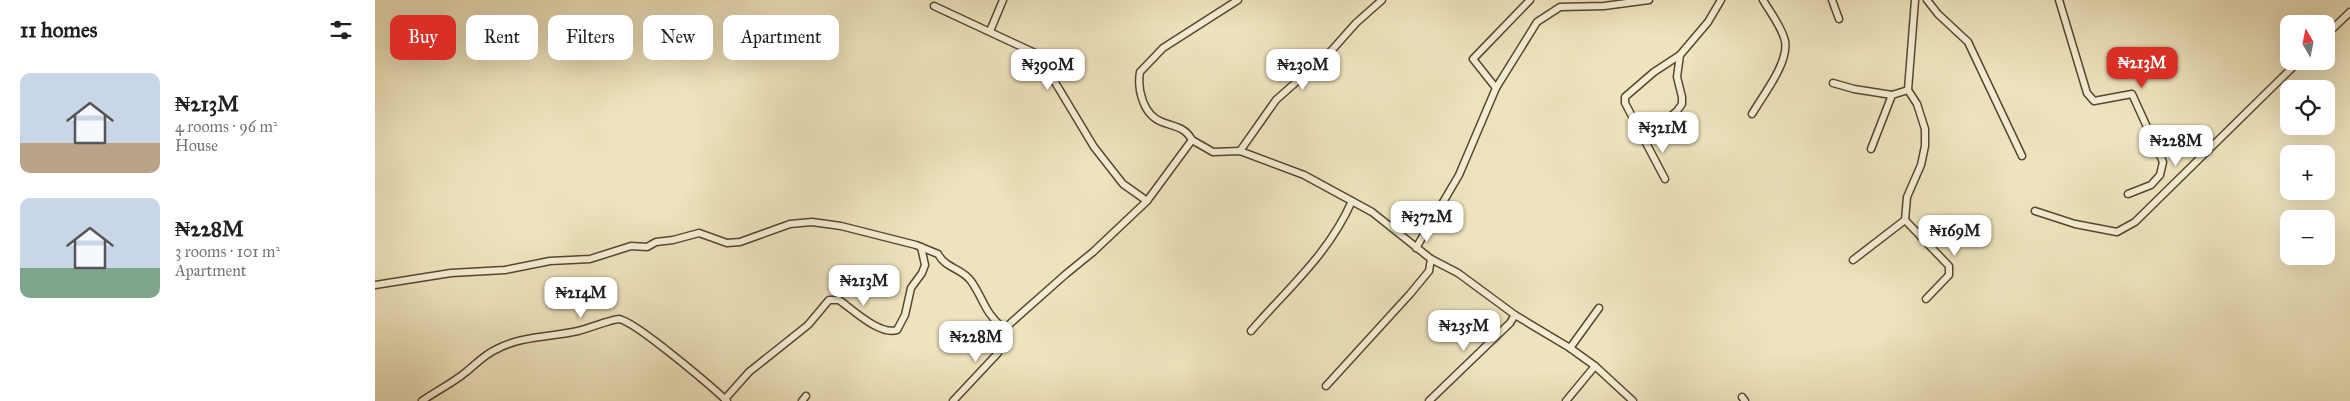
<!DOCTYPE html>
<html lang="en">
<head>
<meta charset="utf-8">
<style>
	:root { --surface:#fff; --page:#f2f2f2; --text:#202124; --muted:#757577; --accent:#d93025 }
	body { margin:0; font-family:"IM FELL Great Primer",serif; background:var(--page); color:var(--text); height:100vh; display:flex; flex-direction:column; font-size:19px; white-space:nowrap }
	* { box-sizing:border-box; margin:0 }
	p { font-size:16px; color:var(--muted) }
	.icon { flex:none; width:28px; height:28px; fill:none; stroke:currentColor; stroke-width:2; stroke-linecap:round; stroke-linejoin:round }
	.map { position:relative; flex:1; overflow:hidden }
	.panel { display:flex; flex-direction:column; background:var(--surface); width:375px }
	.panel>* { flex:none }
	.hud { position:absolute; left:15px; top:15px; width:475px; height:45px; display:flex; gap:10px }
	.needle { width:32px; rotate:351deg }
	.fabs { position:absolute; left:1905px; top:15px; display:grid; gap:10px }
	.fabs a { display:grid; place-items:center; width:55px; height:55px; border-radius:10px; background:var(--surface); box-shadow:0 5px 20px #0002; font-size:25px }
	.price { position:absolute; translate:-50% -42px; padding:0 11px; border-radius:10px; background:#fff; color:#222; font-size:16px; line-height:32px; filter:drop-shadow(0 1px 2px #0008) }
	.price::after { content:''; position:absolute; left:50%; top:30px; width:15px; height:11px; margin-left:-8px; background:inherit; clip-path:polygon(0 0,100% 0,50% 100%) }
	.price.current { background:var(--accent); color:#fff }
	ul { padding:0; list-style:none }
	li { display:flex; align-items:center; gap:15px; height:125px; padding:0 20px }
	li span { display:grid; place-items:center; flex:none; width:140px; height:100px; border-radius:10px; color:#555 }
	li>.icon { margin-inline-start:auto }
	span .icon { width:60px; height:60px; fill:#fffc; stroke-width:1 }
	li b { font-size:21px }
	h2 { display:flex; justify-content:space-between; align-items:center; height:60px; padding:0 20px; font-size:21px }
	.pill { padding:0 18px; border-radius:10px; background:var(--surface); box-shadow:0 5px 20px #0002; font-size:18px; line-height:45px }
	.pill.current { background:var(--accent); color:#fff }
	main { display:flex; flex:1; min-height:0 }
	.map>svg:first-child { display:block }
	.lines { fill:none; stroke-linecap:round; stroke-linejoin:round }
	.street-casing { stroke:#57462f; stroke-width:9 }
	.street { stroke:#f4edd4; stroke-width:6 }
</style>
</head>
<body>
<main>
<section class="panel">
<h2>11 homes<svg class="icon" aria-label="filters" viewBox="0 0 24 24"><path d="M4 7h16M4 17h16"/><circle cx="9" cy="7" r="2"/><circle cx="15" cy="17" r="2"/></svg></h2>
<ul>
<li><span style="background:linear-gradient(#c9d6e8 70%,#b9a48a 0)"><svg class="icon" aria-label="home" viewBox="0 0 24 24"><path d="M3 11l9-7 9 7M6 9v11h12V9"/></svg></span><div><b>₦213M</b><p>4 rooms · 96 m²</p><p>House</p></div></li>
<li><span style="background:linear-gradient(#c9d6e8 70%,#7fa58c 0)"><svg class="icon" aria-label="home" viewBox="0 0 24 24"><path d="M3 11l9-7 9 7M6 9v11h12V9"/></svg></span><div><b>₦228M</b><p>3 rooms · 101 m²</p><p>Apartment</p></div></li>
</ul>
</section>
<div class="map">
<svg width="1975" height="401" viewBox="0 0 1975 401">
	<rect width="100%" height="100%" fill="#eee3bd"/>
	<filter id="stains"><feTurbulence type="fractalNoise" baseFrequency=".004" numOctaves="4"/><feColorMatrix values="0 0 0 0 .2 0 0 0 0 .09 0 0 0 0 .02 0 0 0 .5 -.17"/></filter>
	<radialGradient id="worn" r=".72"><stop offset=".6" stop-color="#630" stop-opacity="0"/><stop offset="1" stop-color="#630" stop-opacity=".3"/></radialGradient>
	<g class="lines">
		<g class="street-casing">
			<g id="street">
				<path d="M1457,0L1464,19"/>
				<path d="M1552,0L1563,14L1593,42L1647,156"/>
				<path d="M1684,0L1712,93L1719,101L1757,94L1788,162L1785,175L1776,185L1753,194"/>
				<path d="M559,6L660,53L669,64L719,147L748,184L772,201"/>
				<path d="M615,31L628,0"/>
				<path d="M1951,35L1975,12"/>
				<path d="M1458,83L1479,89L1517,95"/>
				<path d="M1121,88L1098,59L1155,0"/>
				<path d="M1377,114C1388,95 1414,63 1410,41C1407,27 1395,12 1388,0"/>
				<path d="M1268,139L1302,111L1307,104V97L1302,77L1305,55L1333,22L1346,0"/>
				<path d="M817,140L838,152L865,151L929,175L997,212L1056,259L1083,273L1140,315L1195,348L1220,366L1258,401"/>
				<path d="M1496,149L1517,95L1533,90"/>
				<path d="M865,151L901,100L957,50L981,23L1007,0"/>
				<path d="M1290,179L1250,103V97L1279,72L1305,55"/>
				<path d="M1660,211L1700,224L1742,232L1760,222L1924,61"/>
				<path d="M1530,220L1574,266V275L1551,299"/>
				<path d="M1041,248L1084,175L1121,88L1162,22L1185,7L1229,6L1274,0"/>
				<path d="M1478,260L1530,220L1532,197L1546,165L1550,146V129L1542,104L1533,90L1540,0"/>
				<path d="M0,285L76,273L130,270L175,261L215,259L256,246L272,247L281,242L298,240L324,233L352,243L365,242L415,224L437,222L466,226L541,245L563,254C571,269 587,268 596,281C610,301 608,311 629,329L691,274L718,252L772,201L817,140C810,127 800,127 787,122C768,115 762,89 765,72L788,48L863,0"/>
				<path d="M876,331C914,287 953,255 977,201"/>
				<path d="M1195,348L1224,308"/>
				<path d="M951,386L1035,294L1054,271L1056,259"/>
				<path d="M1367,397L1370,401"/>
				<path d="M350,399L374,372L433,325L454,300H464C477,309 505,336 522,330L530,315L536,288L547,273L550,265L546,247"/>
				<path d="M47,401C61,391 78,383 91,372C101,364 110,354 122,349C146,336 177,337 203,331C211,329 238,319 244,319C260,321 337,387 352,401"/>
				<path d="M427,401L431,396"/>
				<path d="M578,401L623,353L629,329"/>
				<path d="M1054,401L1135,323L1140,315"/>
				<path d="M1191,401L1220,366"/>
			</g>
		</g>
		<use href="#street" class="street"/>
	</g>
	<rect width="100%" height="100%" filter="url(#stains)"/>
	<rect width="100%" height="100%" fill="url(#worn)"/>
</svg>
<div class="fabs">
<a><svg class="needle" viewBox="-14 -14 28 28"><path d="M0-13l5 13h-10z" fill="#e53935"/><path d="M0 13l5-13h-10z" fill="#757577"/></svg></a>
<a><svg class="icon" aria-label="locate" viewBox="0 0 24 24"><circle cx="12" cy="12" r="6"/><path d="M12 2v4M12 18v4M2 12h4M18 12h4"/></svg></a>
<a>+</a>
<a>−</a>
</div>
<b class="price current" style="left:1767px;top:89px">₦213M</b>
<b class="price" style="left:673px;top:91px">₦390M</b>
<b class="price" style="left:928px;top:91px">₦230M</b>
<b class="price" style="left:1288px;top:154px">₦321M</b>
<b class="price" style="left:1801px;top:167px">₦228M</b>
<b class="price" style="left:1052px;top:243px">₦372M</b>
<b class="price" style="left:1580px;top:257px">₦169M</b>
<b class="price" style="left:489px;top:307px">₦213M</b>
<b class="price" style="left:206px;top:319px">₦214M</b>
<b class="price" style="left:1089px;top:352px">₦235M</b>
<b class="price" style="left:601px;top:363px">₦228M</b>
<div class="hud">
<a class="pill current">Buy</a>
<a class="pill">Rent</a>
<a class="pill">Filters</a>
<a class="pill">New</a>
<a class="pill">Apartment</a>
</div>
</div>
</main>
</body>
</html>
